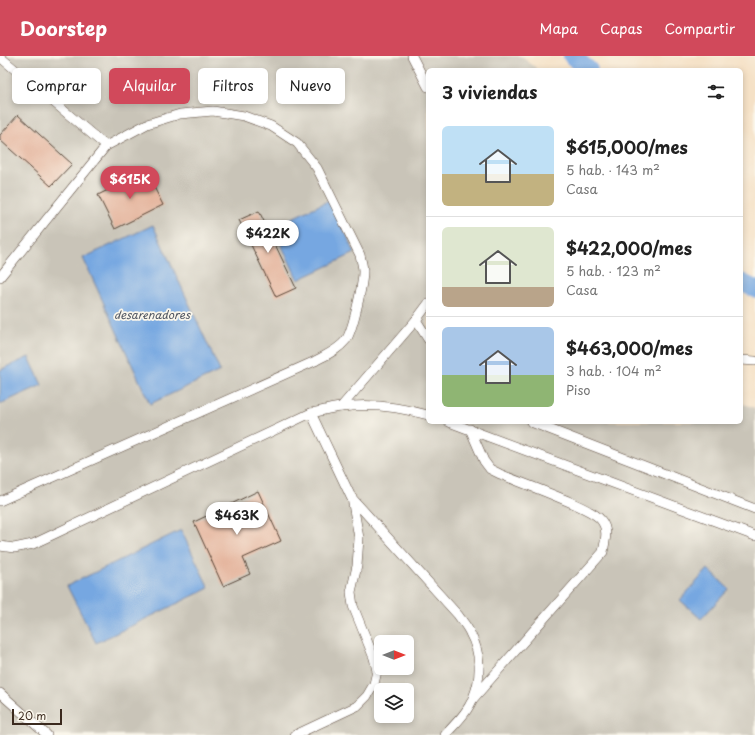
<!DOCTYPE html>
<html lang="es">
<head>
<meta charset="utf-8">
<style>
	:root { --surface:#fff; --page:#f2f2f2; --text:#222; --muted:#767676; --line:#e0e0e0; --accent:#d1495b }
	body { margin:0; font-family:"Playpen Sans",sans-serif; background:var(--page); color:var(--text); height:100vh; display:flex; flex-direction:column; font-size:15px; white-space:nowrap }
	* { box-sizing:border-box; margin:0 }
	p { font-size:13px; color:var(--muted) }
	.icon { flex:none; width:22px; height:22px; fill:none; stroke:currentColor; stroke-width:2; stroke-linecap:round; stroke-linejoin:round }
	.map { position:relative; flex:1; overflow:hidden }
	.details { position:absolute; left:426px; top:12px; width:317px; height:356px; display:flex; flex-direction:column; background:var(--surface); border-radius:6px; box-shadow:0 2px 6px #0003 }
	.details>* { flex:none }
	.top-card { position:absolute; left:12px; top:12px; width:354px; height:36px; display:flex; gap:8px }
	.needle { width:26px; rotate:90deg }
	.fabs { position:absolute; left:374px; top:579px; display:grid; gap:8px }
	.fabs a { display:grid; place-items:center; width:40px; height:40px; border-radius:6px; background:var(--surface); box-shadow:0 2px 6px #0003; font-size:20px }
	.scale { position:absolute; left:12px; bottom:10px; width:50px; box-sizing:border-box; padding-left:4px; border:2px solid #3b2a1e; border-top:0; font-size:11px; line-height:14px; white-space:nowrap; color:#3b2a1e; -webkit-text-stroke:3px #fbf7ec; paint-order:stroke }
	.price { position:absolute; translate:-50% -34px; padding:0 9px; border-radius:14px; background:#fff; color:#222; font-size:13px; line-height:26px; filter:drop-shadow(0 1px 2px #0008) }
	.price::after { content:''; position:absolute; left:50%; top:24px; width:12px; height:9px; margin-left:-6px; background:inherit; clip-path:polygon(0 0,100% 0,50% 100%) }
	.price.on { background:var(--accent); color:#fff }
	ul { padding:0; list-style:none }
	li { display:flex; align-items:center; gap:12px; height:100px; padding:0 16px }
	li+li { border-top:1px solid var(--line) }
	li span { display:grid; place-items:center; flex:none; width:112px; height:80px; border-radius:6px; color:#555 }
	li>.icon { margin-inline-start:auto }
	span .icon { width:48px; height:48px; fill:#fffc; stroke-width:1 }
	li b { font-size:17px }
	h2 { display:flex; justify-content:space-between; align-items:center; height:48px; padding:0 16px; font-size:17px }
	.chip { padding:0 14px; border-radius:6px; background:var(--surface); box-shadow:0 2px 6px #0003; font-size:14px; line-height:36px }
	.chip.on { background:var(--accent); color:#fff }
	header { display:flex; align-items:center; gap:24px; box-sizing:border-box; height:56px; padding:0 20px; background:var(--accent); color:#fff }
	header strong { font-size:19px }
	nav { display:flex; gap:22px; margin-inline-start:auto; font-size:14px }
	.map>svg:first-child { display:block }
	.industrial { fill:#c9c4b8; fill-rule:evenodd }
	.water { fill:#76a7e1; stroke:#586880 }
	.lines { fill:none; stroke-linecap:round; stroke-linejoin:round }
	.canal { stroke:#76a7e1; stroke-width:18 }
	.building { fill:#e4b39b }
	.lane-casing { stroke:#574537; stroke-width:10 }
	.lane { stroke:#fff; stroke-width:9 }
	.labels { text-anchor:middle; stroke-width:3.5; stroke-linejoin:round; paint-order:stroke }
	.water-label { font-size:11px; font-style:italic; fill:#505662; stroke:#fbf7ec }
</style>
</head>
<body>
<header>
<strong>Doorstep</strong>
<nav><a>Mapa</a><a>Capas</a><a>Compartir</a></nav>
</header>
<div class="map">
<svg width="755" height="679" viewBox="0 0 755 679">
	<rect width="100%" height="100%" fill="#fbf7ec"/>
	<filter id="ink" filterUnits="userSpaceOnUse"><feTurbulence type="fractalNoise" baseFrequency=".025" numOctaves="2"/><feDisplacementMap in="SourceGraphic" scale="8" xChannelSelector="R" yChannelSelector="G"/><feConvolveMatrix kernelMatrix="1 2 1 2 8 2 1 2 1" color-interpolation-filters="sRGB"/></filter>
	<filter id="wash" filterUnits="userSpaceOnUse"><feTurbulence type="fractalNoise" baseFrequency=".012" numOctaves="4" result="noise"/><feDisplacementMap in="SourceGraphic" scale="16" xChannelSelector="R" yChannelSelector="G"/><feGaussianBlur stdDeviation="0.9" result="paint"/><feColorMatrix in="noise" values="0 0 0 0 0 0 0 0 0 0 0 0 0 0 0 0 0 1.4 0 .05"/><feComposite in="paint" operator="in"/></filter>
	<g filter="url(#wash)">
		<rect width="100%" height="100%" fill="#f5e1c6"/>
		<path class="industrial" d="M0,0H521L535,11L537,14H428V366H741V347L755,352V679H0ZM381,586H407V612H381ZM381,634H407V660H381Z"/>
		<g class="water">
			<path d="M330,144L355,197L298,224L273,171Z"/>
			<path d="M153,169L220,315L150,348L83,202Z"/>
			<path d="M29,301L42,329L0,348V314Z"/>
			<path d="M181,474L209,532L96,587L67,530Z"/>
			<path d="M708,513L729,533L701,563L680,544Z"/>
		</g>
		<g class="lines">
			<g class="canal">
				<path d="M572,0L589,14"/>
				<path d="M741,226L755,233"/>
			</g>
		</g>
		<g id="blocks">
			<g class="building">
				<path d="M18,59L72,108L51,130L0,84V79Z"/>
				<path d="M146,115L163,149L115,173L98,139Z"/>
				<path d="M259,155L296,232L276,241L239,164Z"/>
				<path d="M258,435L281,485L243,502L250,518L223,530L194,466Z"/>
			</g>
		</g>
	</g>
	<g filter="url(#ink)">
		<use href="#blocks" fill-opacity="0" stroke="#574537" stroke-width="1"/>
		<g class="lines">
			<g class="lane-casing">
				<g id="lane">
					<path d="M412,0L428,31"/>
					<path d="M0,1L106,90L0,221"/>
					<path d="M416,264L428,283"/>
					<path d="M741,304L755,305"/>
					<path d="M341,351L416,264L428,248"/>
					<path d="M311,357L351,441L458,559C462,565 467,570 470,577C481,597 482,621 473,642C468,656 455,668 445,679"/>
					<path d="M449,366L755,480"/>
					<path d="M531,366L755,453"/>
					<path d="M470,373L484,405L490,413L500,418C518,426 592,451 601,464C609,474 605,485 603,496L473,643"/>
					<path d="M0,445L315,305C326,299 338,294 346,284C353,274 363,228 363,215C363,210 361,204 360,199L317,112L297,87L271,70L244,60L213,55L180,58L147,68L106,90"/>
					<path d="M0,490L14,492L33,488L311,357C321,355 331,352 341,351C370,347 400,351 428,359"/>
					<path d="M0,637L47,679"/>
					<path d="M295,679L357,650L367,640L374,628L377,615L374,602L353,550L351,536L357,510L359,482L352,442"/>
				</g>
			</g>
			<use href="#lane" class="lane"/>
		</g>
	</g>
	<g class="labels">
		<g class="water-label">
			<text x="152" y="263">desarenadores</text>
		</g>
	</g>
</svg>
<div class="fabs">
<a><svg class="needle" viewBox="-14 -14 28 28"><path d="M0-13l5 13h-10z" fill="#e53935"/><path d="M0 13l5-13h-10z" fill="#767676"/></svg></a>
<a><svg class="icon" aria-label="layers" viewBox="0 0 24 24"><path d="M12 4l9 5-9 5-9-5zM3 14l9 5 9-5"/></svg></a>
</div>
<div class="scale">20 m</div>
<b class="price on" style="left:130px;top:144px">$615K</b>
<b class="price" style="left:268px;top:198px">$422K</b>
<b class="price" style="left:237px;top:480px">$463K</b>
<div class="top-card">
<a class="chip">Comprar</a>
<a class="chip on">Alquilar</a>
<a class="chip">Filtros</a>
<a class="chip">Nuevo</a>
</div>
<section class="details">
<h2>3 viviendas<svg class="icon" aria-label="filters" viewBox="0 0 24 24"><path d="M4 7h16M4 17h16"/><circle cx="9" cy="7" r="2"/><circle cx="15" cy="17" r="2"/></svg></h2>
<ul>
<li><span style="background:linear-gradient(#bfe0f5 60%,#c2b280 0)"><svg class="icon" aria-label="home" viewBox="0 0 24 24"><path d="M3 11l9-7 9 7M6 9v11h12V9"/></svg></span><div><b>$615,000/mes</b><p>5 hab. · 143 m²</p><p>Casa</p></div></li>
<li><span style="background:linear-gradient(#dfe7d0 75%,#b9a48a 0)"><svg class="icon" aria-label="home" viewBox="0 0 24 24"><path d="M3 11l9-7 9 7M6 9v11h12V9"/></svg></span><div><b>$422,000/mes</b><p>5 hab. · 123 m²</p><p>Casa</p></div></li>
<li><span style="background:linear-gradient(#a9c7e8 60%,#8fb573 0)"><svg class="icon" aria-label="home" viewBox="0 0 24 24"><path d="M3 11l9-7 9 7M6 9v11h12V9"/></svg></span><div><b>$463,000/mes</b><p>3 hab. · 104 m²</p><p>Piso</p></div></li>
</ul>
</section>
</div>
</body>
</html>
